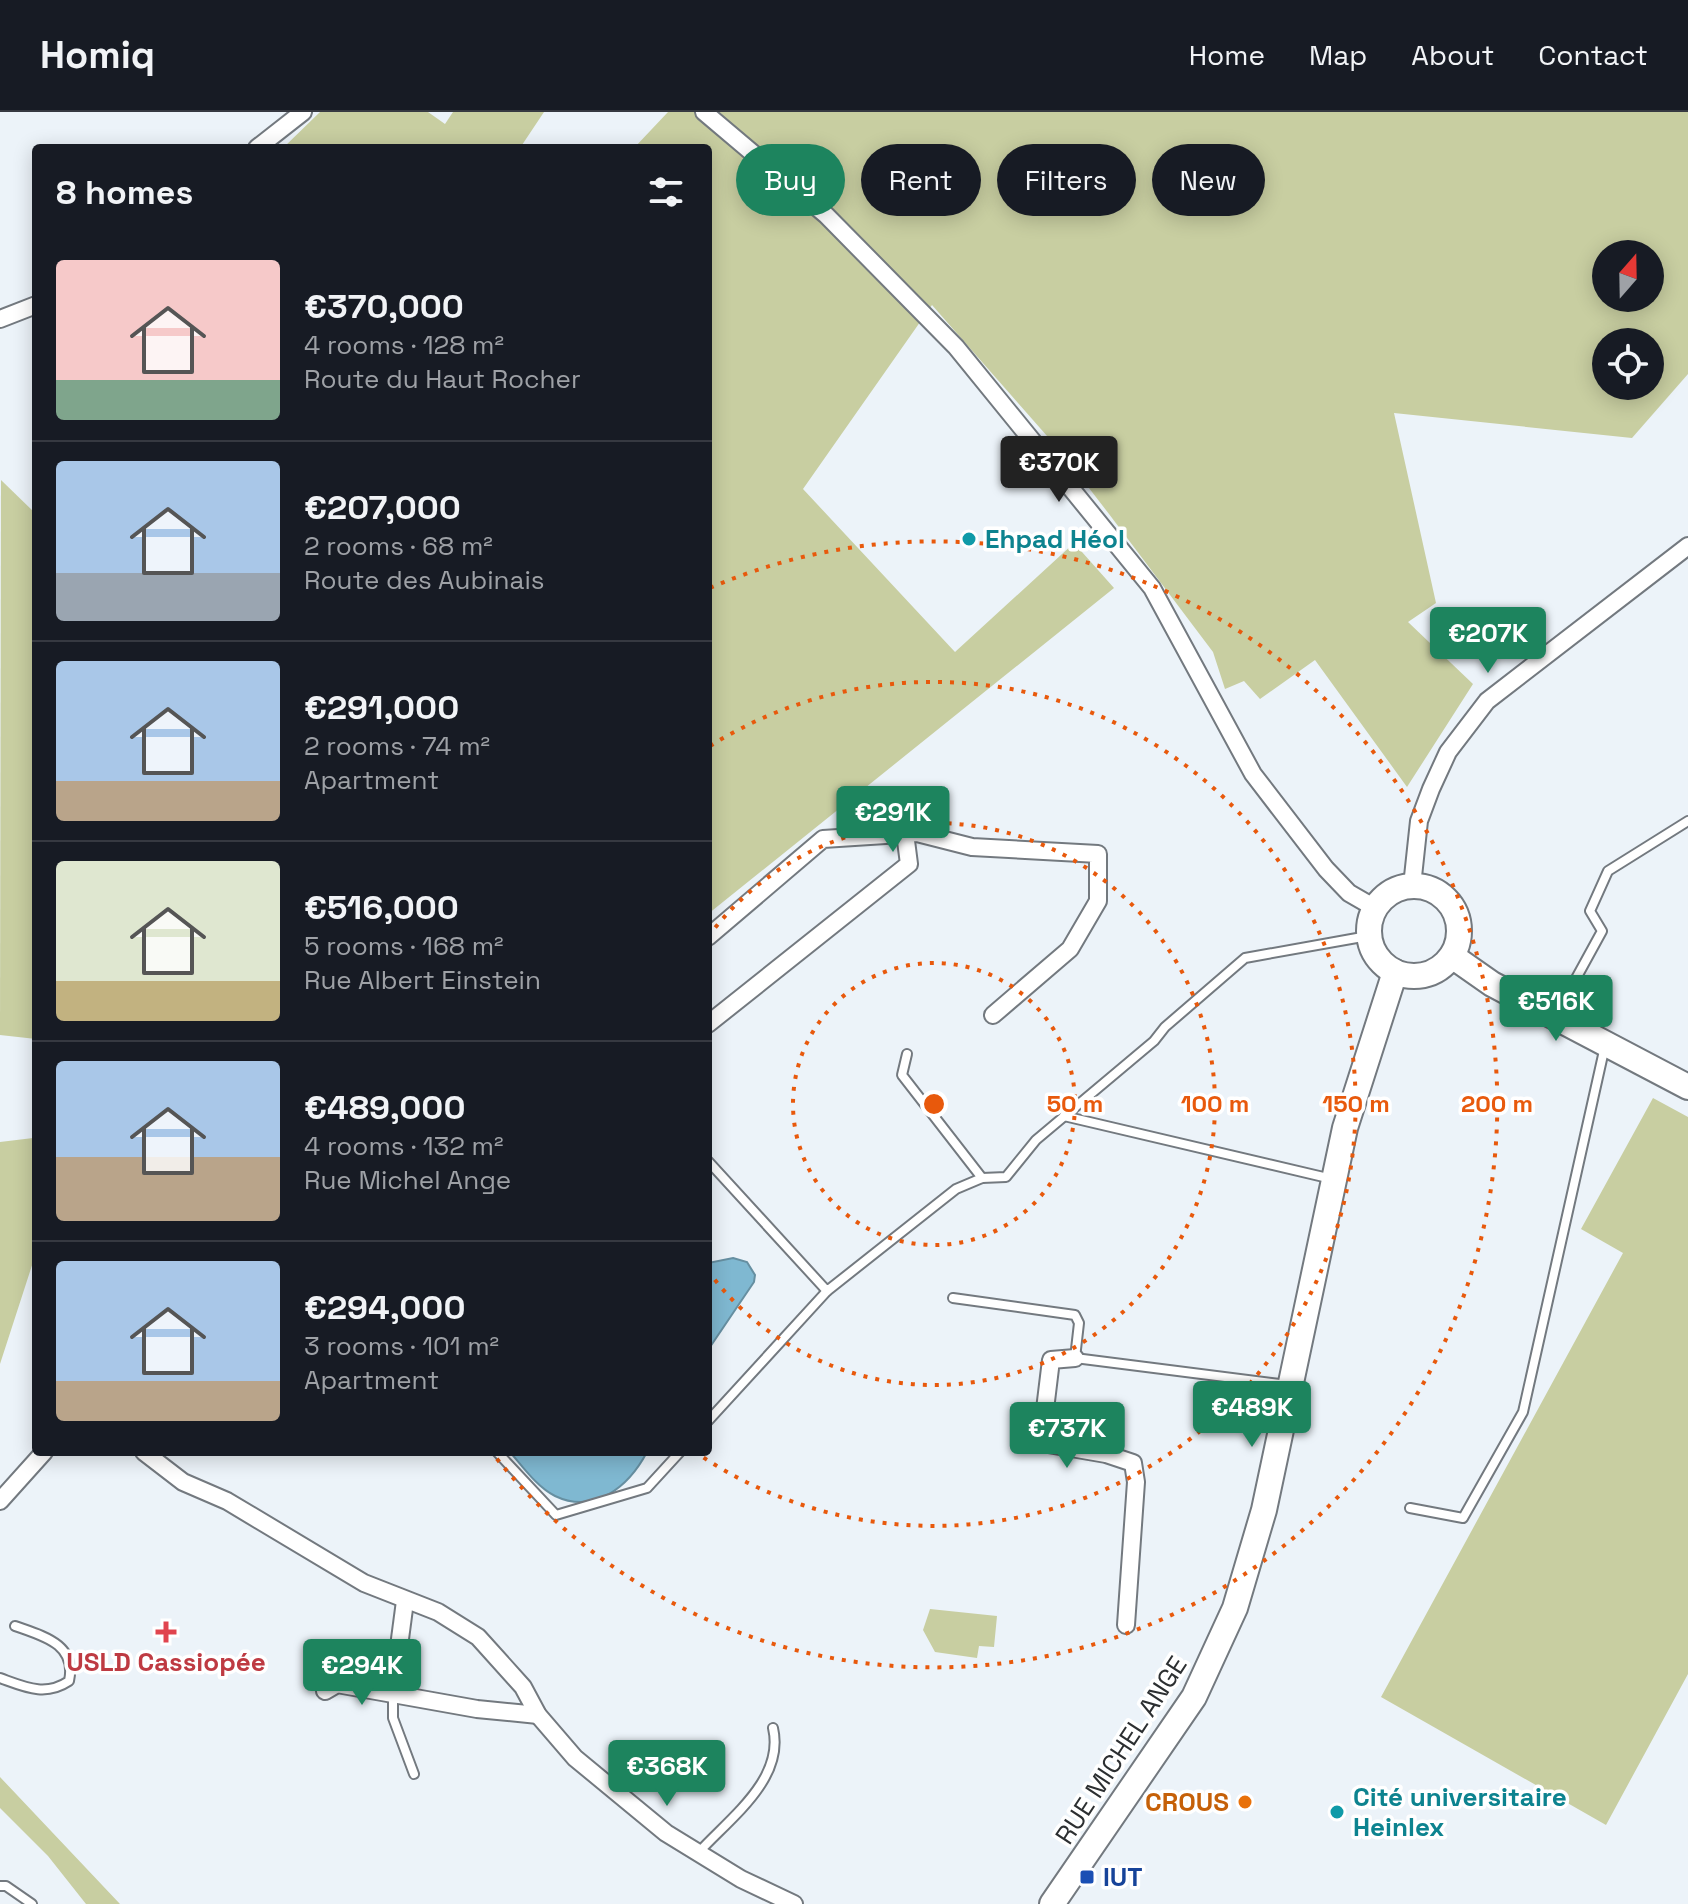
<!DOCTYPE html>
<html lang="en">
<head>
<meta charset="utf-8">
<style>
	:root { --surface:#171b24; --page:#20242c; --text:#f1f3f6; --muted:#9ea1a6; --line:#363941; --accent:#1d845e }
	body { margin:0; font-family:"Space Grotesk",sans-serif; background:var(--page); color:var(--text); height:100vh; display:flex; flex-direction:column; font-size:30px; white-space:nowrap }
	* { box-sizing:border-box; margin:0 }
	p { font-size:26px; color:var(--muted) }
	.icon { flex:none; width:44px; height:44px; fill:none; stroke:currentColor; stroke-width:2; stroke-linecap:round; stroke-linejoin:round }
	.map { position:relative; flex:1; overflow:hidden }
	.drawer { position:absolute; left:32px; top:32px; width:680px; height:1312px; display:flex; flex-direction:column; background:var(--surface); border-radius:8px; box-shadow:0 4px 20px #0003 }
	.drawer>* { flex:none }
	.banner { position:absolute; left:736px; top:32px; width:760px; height:72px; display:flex; gap:16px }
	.needle { width:52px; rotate:20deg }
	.buttons { position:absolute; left:1592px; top:128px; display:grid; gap:16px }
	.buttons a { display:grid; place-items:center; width:72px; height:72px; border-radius:50%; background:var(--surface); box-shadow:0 4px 20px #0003; font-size:40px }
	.price { position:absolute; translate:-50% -68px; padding:0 18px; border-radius:8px; background:var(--accent); color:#fff; font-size:26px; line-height:52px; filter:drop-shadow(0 2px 4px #0008) }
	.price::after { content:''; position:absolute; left:50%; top:48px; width:24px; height:18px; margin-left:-12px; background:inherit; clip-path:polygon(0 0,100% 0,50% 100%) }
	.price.on { background:#222; color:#fff }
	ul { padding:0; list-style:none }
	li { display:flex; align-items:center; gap:24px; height:200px; padding:0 24px }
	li+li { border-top:2px solid var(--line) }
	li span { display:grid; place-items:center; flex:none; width:224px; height:160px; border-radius:8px; color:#555 }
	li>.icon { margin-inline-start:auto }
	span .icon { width:96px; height:96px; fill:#fffc; stroke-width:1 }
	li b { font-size:34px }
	h2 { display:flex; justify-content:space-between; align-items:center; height:96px; padding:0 24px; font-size:34px }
	.tag { padding:0 28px; border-radius:36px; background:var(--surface); box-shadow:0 4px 20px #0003; font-size:28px; line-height:72px }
	.tag.on { background:var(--accent); color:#fff }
	header { display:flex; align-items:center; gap:48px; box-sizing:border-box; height:112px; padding:0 40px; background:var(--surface); border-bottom:2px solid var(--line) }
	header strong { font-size:38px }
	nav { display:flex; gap:44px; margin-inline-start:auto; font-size:28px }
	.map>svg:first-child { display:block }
	.green { fill:#c8cea1; fill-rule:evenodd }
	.water { fill:#7fb8d1; stroke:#668fa1; stroke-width:2 }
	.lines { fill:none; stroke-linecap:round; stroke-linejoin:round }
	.lane-casing { stroke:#73797f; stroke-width:12 }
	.street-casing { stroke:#73797f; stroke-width:20 }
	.secondary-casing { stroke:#73797f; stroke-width:28 }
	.lane { stroke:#fff; stroke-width:8 }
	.street { stroke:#fff; stroke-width:16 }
	.secondary { stroke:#fff; stroke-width:24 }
	.ring { fill:none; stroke:#e8590c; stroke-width:4; stroke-dasharray:4 8 }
	.culture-dot { fill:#0f9aa8; stroke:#fff; stroke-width:3 }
	.health-dot { fill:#e0444e; stroke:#fff; stroke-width:3 }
	.food-dot { fill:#e8710a; stroke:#fff; stroke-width:3 }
	.transit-dot { fill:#1a4fb4; stroke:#fff; stroke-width:3 }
	.labels { text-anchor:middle; stroke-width:7; stroke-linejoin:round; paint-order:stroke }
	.culture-label { font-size:26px; font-weight:bold; fill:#0d838f; stroke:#fff; text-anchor:start }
	.health-label { font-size:26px; font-weight:bold; fill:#be3a42; stroke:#fff }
	.street-label { font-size:26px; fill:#2c2f31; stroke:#fff }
	.food-label { font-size:26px; font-weight:bold; fill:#c56008; stroke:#fff; text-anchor:end }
	.transit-label { font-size:26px; font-weight:bold; fill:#164399; stroke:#fff; text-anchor:start }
	.centre { fill:#e8590c; stroke:#fff; stroke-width:4 }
	.ring-label { font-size:24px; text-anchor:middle; font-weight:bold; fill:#e8590c; stroke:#fff; stroke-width:7; stroke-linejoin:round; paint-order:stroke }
</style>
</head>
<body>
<header>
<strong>Homiq</strong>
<nav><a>Home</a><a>Map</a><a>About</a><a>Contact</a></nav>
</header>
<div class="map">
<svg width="1688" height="1792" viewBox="0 0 1688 1792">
	<rect width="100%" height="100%" fill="#ecf3f9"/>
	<g class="green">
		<path d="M320,0H428L445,12L453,0H544L520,36H283Z"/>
		<path d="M668,0H1688V262L1632,326L1394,301L1436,491L1408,510L1473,572L1407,675L1315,548L1260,587L1244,569L1225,577L1213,540L1109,402L1062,341L932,193L803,377L955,540L1074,431L1114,476L708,802V36H634ZM1606,142H1650V186H1606ZM1606,230H1650V274H1606Z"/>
		<path d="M1,368L36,402V927L0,923Z"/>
		<path d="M1653,986L1688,1005V1562L1606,1713L1381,1585L1623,1141L1581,1117Z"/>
		<path d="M36,1019V1141L0,1252V1030L33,1026Z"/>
		<path d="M930,1497L997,1504L994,1535L979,1534L977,1546L935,1540L923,1518Z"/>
		<path d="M0,1665L120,1792H86L48,1744L0,1696Z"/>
	</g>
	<g class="water">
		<path d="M733,1146L747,1150L755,1163L754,1170L708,1238V1151Z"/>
		<path d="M510,1340H647C629,1374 595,1403 555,1384C537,1375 523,1355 510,1340Z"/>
	</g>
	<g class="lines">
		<g class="lane-casing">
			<g id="lane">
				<path d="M1556,903L1602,819L1590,799L1608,759L1688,709"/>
				<path d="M907,942L902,963L982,1066"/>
				<path d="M1064,1004L1332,1067"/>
				<path d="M708,1049L827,1179L956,1077L982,1066L1006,1065L1036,1028L1154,929L1165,915L1245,846L1368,824"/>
				<path d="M953,1186L1075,1203L1079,1211L1075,1246L1288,1273"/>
				<path d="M708,1309L827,1179"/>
				<path d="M497,1340L556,1403L647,1376L680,1340"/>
				<path d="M1410,1396L1463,1406L1523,1300L1605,934"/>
				<path d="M0,1566C25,1575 45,1585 69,1569C77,1532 43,1524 15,1514"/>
				<path d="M393,1580V1606L414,1662"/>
				<path d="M699,1740C730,1706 785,1667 773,1616"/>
				<path d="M0,1774H6L32,1792"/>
			</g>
		</g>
		<g class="street-casing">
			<g id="street">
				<path d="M704,0L826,103L956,235L1152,476L1253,662L1326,757L1349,781L1375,796"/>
				<path d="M257,36L303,0"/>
				<path d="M0,207L36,193"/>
				<path d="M1412,774L1419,709L1431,677L1448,640L1487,589L1688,434"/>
				<path d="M708,825L823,727L917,721L972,735L1098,742V789L1070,837L993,903"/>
				<path d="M708,912L909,752L905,721"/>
				<path d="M1075,1246L1051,1248L1042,1322L1048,1332L1106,1342L1133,1351L1136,1370L1126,1513"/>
				<path d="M144,1340L183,1370L227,1389L364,1471L438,1500L478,1525L523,1575L538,1603L575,1646L666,1721L741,1767L794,1792"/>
				<path d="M0,1389L44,1340"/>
				<path d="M325,1579L337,1572L477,1597L538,1603"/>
				<path d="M393,1580L405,1489"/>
			</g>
		</g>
		<g class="secondary-casing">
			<g id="secondary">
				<circle cx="1414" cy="819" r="45"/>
				<path d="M1452,844L1492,872L1688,975"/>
				<path d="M1052,1792L1194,1585L1235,1496L1264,1398L1345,1016L1395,860"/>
			</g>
		</g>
		<use href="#lane" class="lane"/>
		<use href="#street" class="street"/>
		<use href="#secondary" class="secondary"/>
	</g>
	<g class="ring">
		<circle cx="934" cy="992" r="141"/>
		<path d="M708 825A281 281 0 1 1 708 1159"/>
		<path d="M710 634A422 422 0 1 1 698 1342"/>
		<path d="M710 476A563 563 0 1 1 493 1342"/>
	</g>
	<g class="culture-dot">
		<circle cx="969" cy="427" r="8"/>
		<circle cx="1337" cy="1700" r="8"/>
	</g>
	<path class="health-dot" d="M162 1508h8v8h8v8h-8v8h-8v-8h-8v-8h8z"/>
	<circle class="food-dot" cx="1245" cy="1690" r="8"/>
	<rect class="transit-dot" x="1079" y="1757" width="16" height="16" rx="4"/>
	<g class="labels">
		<g class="culture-label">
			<text x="985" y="436">Ehpad Héol</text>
			<text x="1353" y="1694">Cité universitaire<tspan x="1353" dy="30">Heinlex</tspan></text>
		</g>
		<g class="health-label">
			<text x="166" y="1559">USLD Cassiopée</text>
		</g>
		<g class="street-label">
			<text transform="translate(1121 1638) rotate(-57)" y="9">RUE MICHEL ANGE</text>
		</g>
		<g class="food-label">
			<text x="1229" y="1699">CROUS</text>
		</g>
		<g class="transit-label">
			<text x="1103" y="1774">IUT</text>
		</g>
	</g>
	<circle cx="934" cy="992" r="12" class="centre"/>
	<g class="ring-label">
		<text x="1075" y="1000">50 m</text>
		<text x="1215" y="1000">100 m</text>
		<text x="1356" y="1000">150 m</text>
		<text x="1497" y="1000">200 m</text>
	</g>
</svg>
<div class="buttons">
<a><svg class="needle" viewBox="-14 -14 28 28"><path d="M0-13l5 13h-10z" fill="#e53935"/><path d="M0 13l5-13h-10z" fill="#9ea1a6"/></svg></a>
<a><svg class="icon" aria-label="locate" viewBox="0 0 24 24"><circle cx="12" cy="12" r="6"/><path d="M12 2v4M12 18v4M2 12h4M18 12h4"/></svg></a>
</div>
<b class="price on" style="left:1059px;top:392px">€370K</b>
<b class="price" style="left:1488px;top:563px">€207K</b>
<b class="price" style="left:893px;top:742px">€291K</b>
<b class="price" style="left:1556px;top:931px">€516K</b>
<b class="price" style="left:1252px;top:1337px">€489K</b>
<b class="price" style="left:1067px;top:1358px">€737K</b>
<b class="price" style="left:362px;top:1595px">€294K</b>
<b class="price" style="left:667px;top:1696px">€368K</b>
<div class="banner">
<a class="tag on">Buy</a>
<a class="tag">Rent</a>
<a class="tag">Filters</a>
<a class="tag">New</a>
</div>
<section class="drawer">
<h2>8 homes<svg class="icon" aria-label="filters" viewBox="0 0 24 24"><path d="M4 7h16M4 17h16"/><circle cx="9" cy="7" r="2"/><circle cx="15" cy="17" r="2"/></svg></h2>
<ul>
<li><span style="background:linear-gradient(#f6c9c9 75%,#7fa58c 0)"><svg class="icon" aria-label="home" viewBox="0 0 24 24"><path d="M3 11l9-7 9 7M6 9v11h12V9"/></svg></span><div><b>€370,000</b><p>4 rooms · 128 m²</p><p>Route du Haut Rocher</p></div></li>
<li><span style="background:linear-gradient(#a9c7e8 70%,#9aa5b1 0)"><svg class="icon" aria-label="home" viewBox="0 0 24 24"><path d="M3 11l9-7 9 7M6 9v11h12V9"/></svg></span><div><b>€207,000</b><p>2 rooms · 68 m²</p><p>Route des Aubinais</p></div></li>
<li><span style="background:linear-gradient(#a9c7e8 75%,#b9a48a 0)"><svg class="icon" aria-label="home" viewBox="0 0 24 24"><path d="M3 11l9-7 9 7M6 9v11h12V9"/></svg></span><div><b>€291,000</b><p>2 rooms · 74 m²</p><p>Apartment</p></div></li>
<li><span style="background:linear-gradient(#dfe7d0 75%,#c2b280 0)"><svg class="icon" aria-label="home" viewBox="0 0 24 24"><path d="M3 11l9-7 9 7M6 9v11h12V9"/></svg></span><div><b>€516,000</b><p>5 rooms · 168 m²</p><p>Rue Albert Einstein</p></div></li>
<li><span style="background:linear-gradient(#a9c7e8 60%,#b9a48a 0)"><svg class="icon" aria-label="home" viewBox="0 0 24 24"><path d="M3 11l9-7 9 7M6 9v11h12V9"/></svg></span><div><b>€489,000</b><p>4 rooms · 132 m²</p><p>Rue Michel Ange</p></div></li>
<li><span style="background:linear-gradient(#a9c7e8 75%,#b9a48a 0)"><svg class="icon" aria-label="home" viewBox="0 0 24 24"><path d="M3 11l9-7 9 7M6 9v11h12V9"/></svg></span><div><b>€294,000</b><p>3 rooms · 101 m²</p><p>Apartment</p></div></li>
</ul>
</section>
</div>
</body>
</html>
